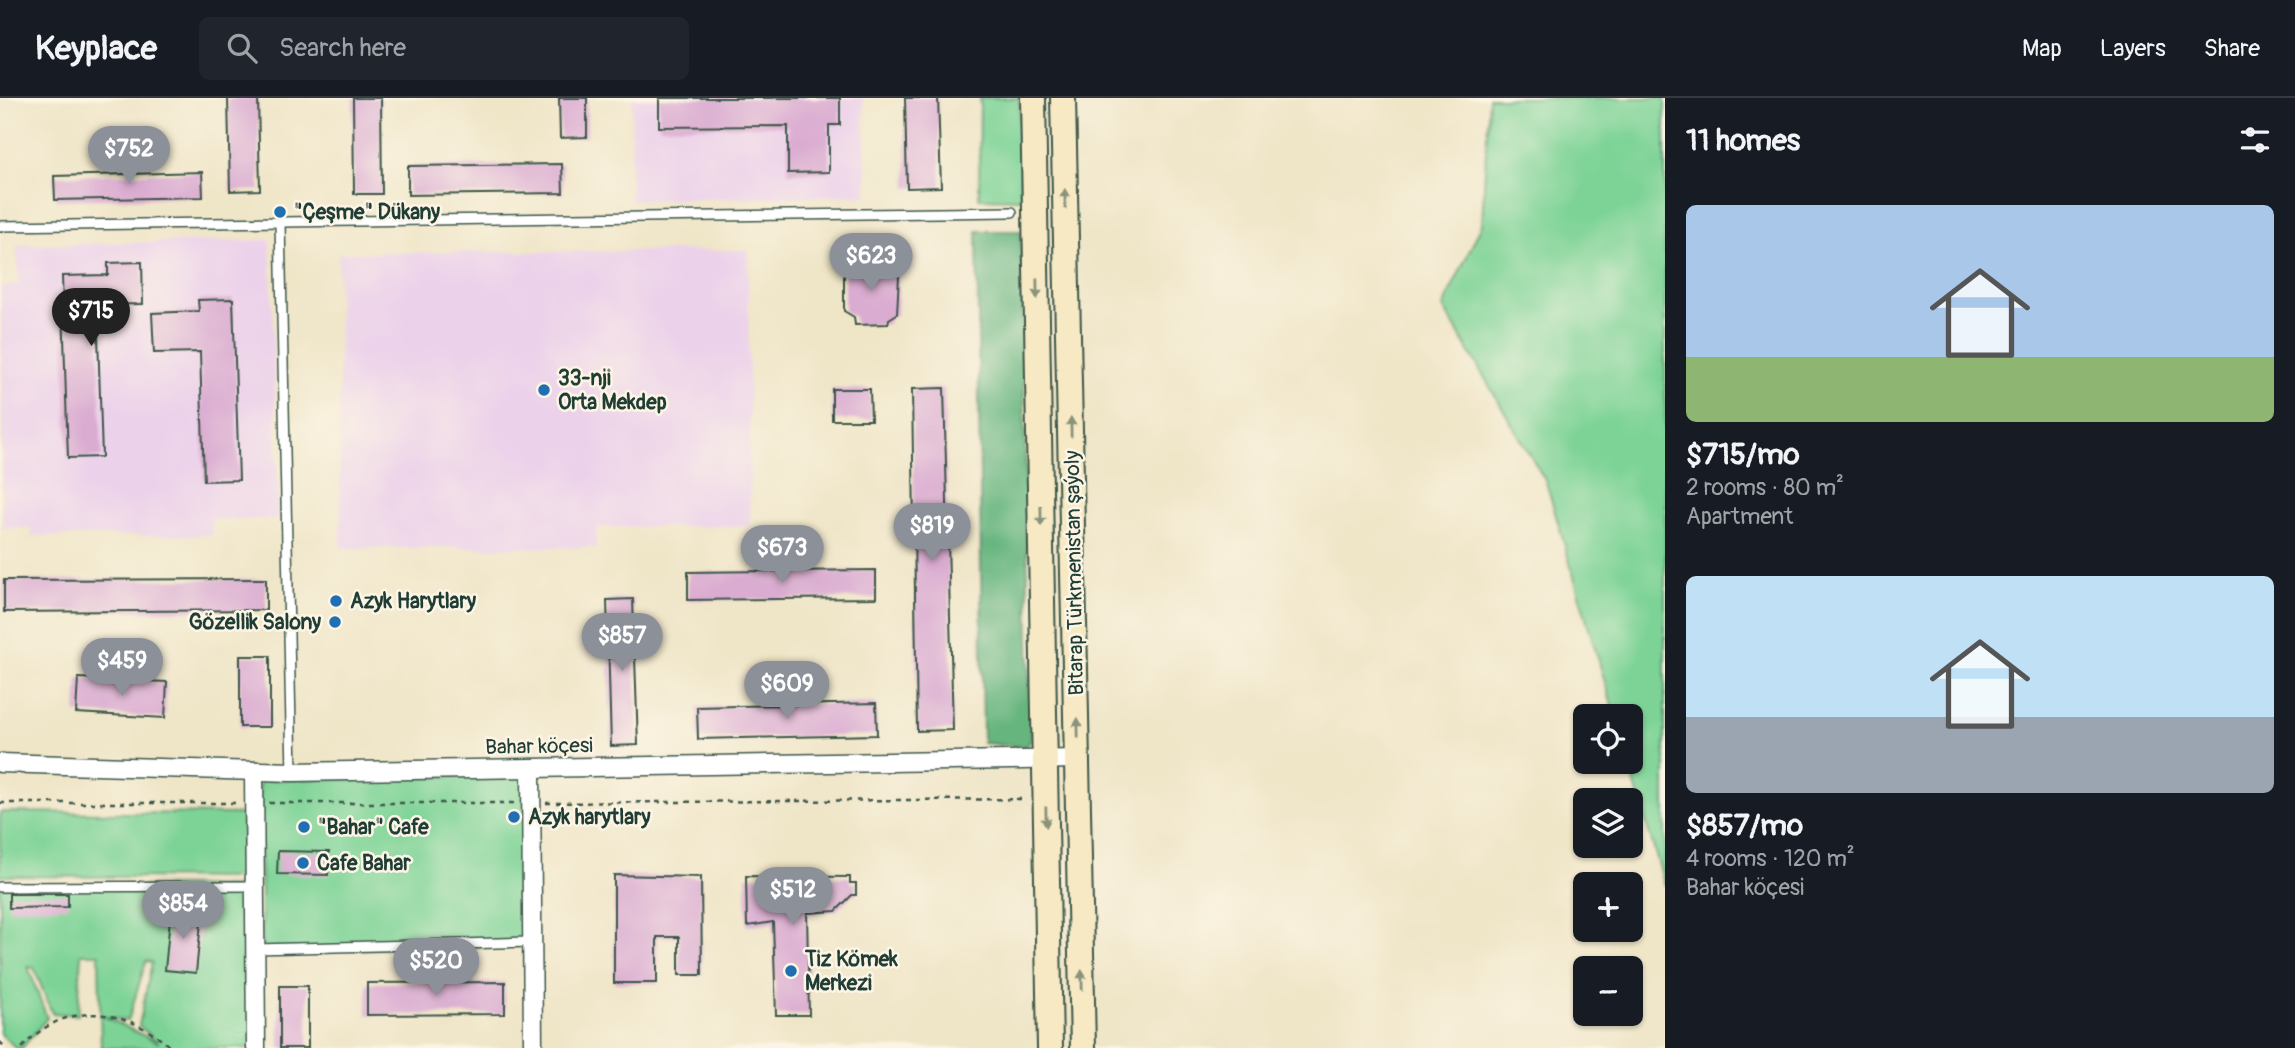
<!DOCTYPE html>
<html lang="en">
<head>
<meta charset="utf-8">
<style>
	:root { --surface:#171b24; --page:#20242c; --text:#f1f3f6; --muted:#9ea1a6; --line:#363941; --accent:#8c9099 }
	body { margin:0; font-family:Pangolin,sans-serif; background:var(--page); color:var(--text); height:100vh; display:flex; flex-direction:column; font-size:26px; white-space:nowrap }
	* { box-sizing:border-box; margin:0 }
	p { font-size:23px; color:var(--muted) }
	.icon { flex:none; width:38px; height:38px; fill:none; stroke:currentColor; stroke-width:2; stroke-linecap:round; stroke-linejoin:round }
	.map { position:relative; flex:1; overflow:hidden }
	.side { display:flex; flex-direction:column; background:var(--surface); width:630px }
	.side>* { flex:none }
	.controls { position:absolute; left:1573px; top:606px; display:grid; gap:14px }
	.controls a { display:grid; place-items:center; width:70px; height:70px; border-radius:10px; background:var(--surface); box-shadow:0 2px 5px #0004; font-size:35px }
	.price { position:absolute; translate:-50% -60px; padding:0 16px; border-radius:24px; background:var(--accent); color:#fff; font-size:23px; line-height:46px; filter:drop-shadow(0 2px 4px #0008) }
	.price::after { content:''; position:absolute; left:50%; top:42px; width:21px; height:16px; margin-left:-10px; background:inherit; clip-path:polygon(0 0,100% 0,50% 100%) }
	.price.selected { background:#222; color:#fff }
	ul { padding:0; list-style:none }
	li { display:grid; align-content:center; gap:14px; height:371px; padding:0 21px }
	li span { display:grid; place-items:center; height:217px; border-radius:10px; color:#555 }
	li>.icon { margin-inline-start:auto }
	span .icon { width:126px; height:126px; fill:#fffc; stroke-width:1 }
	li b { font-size:30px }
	h2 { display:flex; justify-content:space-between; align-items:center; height:84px; padding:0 21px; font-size:30px }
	header { display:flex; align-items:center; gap:42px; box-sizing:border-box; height:98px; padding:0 35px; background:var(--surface); border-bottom:2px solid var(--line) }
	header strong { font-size:33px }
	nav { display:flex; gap:38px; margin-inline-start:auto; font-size:24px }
	.search { width:490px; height:63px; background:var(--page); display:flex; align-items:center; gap:18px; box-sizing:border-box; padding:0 24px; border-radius:10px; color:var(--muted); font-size:26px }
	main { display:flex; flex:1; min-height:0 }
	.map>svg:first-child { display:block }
	.built { fill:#ecd1ea }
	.green { fill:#7dd396; stroke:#4e8865; stroke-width:2; fill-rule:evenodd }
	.forest { fill:#66b57f; stroke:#42795a; stroke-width:2 }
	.building { fill:#daacd1 }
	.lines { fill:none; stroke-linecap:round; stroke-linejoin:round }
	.service-casing { stroke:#3e564a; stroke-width:12 }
	.minor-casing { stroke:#3e564a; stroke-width:21 }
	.secondary-casing { stroke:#3e564a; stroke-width:28 }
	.path { stroke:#3e564a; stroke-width:2.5; stroke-dasharray:5 5; stroke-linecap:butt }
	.service { stroke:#fff; stroke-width:9 }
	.minor { stroke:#fff; stroke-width:18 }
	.secondary { stroke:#f6e9c3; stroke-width:24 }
	.oneway { fill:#8a937c }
	.poi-dot { fill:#1f6fb2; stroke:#fcf5e5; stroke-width:2.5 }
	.labels { text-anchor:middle; stroke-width:5; stroke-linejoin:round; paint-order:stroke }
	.poi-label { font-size:21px; font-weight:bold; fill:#1f3d34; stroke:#fcf5e5; text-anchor:start }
	.street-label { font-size:21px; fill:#1f3d34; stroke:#fcf5e5 }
</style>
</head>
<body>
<header>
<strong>Keyplace</strong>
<div class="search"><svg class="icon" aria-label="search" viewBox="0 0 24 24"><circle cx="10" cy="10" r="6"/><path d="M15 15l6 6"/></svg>Search here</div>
<nav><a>Map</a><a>Layers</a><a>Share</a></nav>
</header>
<main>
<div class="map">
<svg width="1665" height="950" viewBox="0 0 1665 950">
	<rect width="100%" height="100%" fill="#fcf5e5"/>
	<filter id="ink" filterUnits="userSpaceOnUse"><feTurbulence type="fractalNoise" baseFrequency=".0143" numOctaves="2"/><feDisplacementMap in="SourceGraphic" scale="14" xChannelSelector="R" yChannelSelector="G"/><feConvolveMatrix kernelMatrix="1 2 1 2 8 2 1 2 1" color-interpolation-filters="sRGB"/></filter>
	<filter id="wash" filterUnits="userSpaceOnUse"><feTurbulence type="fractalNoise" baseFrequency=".00686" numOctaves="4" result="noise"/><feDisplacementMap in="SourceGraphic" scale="28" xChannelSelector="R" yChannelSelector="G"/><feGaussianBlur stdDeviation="1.57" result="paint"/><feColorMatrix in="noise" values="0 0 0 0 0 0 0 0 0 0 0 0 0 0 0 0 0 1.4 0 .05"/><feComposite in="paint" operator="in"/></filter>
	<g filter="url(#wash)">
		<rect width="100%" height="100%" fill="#efe5c7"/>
		<g class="built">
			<path d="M632,0H863L867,97L630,102Z"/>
			<path d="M270,142L279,421H212V437L31,438V430H3L1,189L19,186L17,147Z"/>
			<path d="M748,152L750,428L596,429V449L341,450L338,155Z"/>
		</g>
		<g class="green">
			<path d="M980,0H1019L1021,101L979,100Z"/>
			<path d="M1489,0H1665V788L1628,663H1631V618H1615L1546,384L1443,209L1482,126Z"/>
			<path d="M524,677L527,848L262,852L259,682Z"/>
			<path d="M0,714L243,716L242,780L0,778Z"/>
			<path d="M254,788L256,950H101L99,856H81L78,917L52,915L34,870L28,869L47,920L22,950H16L0,935V789ZM146,863L152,864L139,928L159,945L103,918L128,923Z"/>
		</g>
		<path class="forest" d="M977,133H1021L1031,642L1026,649L983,645Z"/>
		<g id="blocks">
			<g class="building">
				<path d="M228,0H258L260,92L230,93Z"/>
				<path d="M353,0H381L382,96H354Z"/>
				<path d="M559,0H587V39L560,40Z"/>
				<path d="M659,0H840V27H829V74L788,75V28L659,29Z"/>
				<path d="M905,0H938L941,89L907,90Z"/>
				<path d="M562,66L563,95L408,97V68Z"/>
				<path d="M202,74L203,99L55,102L54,78Z"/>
				<path d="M853,163H886L896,177H899L897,216L889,221L888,226L855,227L854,219L844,213V177L852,170Z"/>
				<path d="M142,164L143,206L97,207L102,359L68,360L62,178L108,177V165Z"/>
				<path d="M233,201L239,382L204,383L200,254L154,255L152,215L199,213L198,202Z"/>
				<path d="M944,290L953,632L917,633L912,291Z"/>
				<path d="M832,291H870L871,322H832Z"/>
				<path d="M876,472V500L688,502V474Z"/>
				<path d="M266,481V512L4,514V482Z"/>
				<path d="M633,501L638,647L611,648L607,502Z"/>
				<rect x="240" y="558" width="30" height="71"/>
				<path d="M78,580L167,584L165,620L76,615Z"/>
				<path d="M876,605L877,637L698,641L697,609Z"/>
				<path d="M278,753L329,754L328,777L277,776Z"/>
				<path d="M614,777L701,779L702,877H679V839H657V885H614Z"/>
				<path d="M746,778L850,779V785H856V797H852L836,813L807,815L809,917H776L773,824L747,828Z"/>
				<path d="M9,796H68V809L9,810Z"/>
				<path d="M171,810L202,814L196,875L165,872Z"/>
				<path d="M505,884V916L367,917V885Z"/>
				<rect x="280" y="888" width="28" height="62"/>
			</g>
		</g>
	</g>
	<g filter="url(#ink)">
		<use href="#blocks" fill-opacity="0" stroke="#3e564a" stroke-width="2"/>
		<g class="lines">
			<g class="service-casing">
				<g id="service">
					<path d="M280,125L292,674"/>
					<path d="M0,128L1012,114"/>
					<path d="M0,789L254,788"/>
					<path d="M255,851L533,844"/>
				</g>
			</g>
			<g class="minor-casing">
				<g id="minor">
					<path d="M0,665L292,674L1078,661"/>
					<path d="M531,670L533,950"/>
					<path d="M254,673L256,950"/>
				</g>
			</g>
			<g class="secondary-casing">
				<g id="secondary">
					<path d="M1033,0L1050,950"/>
					<path d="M1063,0L1083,950"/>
				</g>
			</g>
			<g class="path">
				<path d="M0,705H238"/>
				<path d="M269,705H515"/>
				<path d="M546,705L1026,701"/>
				<path d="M0,944L6,950"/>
				<path d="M22,950C64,901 127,909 171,950"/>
			</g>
			<use href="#service" class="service"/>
			<use href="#minor" class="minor"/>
			<use href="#secondary" class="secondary"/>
		</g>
		<defs><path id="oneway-solid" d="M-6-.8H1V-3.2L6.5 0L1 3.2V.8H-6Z" transform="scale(1.75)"/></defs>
		<g class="oneway">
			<use href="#oneway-solid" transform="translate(1065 101) rotate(-91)"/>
			<use href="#oneway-solid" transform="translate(1037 191) rotate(89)"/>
			<use href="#oneway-solid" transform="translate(1071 329) rotate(-91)"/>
			<use href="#oneway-solid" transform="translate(1041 418) rotate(89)"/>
			<use href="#oneway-solid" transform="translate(1078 630) rotate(-91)"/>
			<use href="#oneway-solid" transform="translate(1046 719) rotate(89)"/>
			<use href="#oneway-solid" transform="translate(1082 882) rotate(-91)"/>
		</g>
	</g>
	<g class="poi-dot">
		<circle cx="280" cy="114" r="7"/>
		<circle cx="544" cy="292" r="7"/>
		<circle cx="336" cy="503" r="7"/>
		<circle cx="335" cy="524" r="7"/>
		<circle cx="514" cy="719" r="7"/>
		<circle cx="304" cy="729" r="7"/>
		<circle cx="303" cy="765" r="7"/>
		<circle cx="791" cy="873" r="7"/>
	</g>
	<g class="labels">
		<g class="poi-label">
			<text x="294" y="121">"Çeşme" Dükany</text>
			<text x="558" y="287">33-nji<tspan x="558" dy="24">Orta Mekdep</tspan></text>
			<text x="350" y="510">Azyk Harytlary</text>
			<text x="321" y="531" text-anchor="end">Gözellik Salony</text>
			<text x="528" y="726">Azyk harytlary</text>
			<text x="318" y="736">"Bahar" Cafe</text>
			<text x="317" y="772">Cafe Bahar</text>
			<text x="805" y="868">Tiz Kömek<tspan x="805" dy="24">Merkezi</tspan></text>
		</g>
		<g class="street-label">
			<text transform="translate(1074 475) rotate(-91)" y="7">Bitarap Türkmenistan şaýoly</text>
			<text transform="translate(539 648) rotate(-1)" y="7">Bahar köçesi</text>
		</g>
	</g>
</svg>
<div class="controls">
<a><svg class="icon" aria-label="locate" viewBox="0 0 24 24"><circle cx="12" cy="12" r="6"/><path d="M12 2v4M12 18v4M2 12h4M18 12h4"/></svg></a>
<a><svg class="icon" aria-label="layers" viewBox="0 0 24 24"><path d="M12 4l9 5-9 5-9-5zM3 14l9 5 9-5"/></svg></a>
<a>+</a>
<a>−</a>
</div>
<b class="price" style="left:129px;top:88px">$752</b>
<b class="price" style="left:871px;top:195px">$623</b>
<b class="price selected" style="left:91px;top:250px">$715</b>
<b class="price" style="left:932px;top:465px">$819</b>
<b class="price" style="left:782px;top:487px">$673</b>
<b class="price" style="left:622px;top:575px">$857</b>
<b class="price" style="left:122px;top:600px">$459</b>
<b class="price" style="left:787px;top:623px">$609</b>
<b class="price" style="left:793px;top:829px">$512</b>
<b class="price" style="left:183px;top:843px">$854</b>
<b class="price" style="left:436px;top:900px">$520</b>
</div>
<section class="side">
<h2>11 homes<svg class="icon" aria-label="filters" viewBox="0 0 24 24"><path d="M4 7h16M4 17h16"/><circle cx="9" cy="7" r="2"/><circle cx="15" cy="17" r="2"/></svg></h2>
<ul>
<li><span style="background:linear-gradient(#a9c7e8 70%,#8fb573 0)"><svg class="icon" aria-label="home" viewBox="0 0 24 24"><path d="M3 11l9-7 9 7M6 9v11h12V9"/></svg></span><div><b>$715/mo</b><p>2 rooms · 80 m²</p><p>Apartment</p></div></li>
<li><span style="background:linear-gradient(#bfe0f5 65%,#9aa5b1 0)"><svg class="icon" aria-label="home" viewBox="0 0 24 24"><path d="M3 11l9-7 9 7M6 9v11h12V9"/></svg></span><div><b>$857/mo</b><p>4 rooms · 120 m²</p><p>Bahar köçesi</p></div></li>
</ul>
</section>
</main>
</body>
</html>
